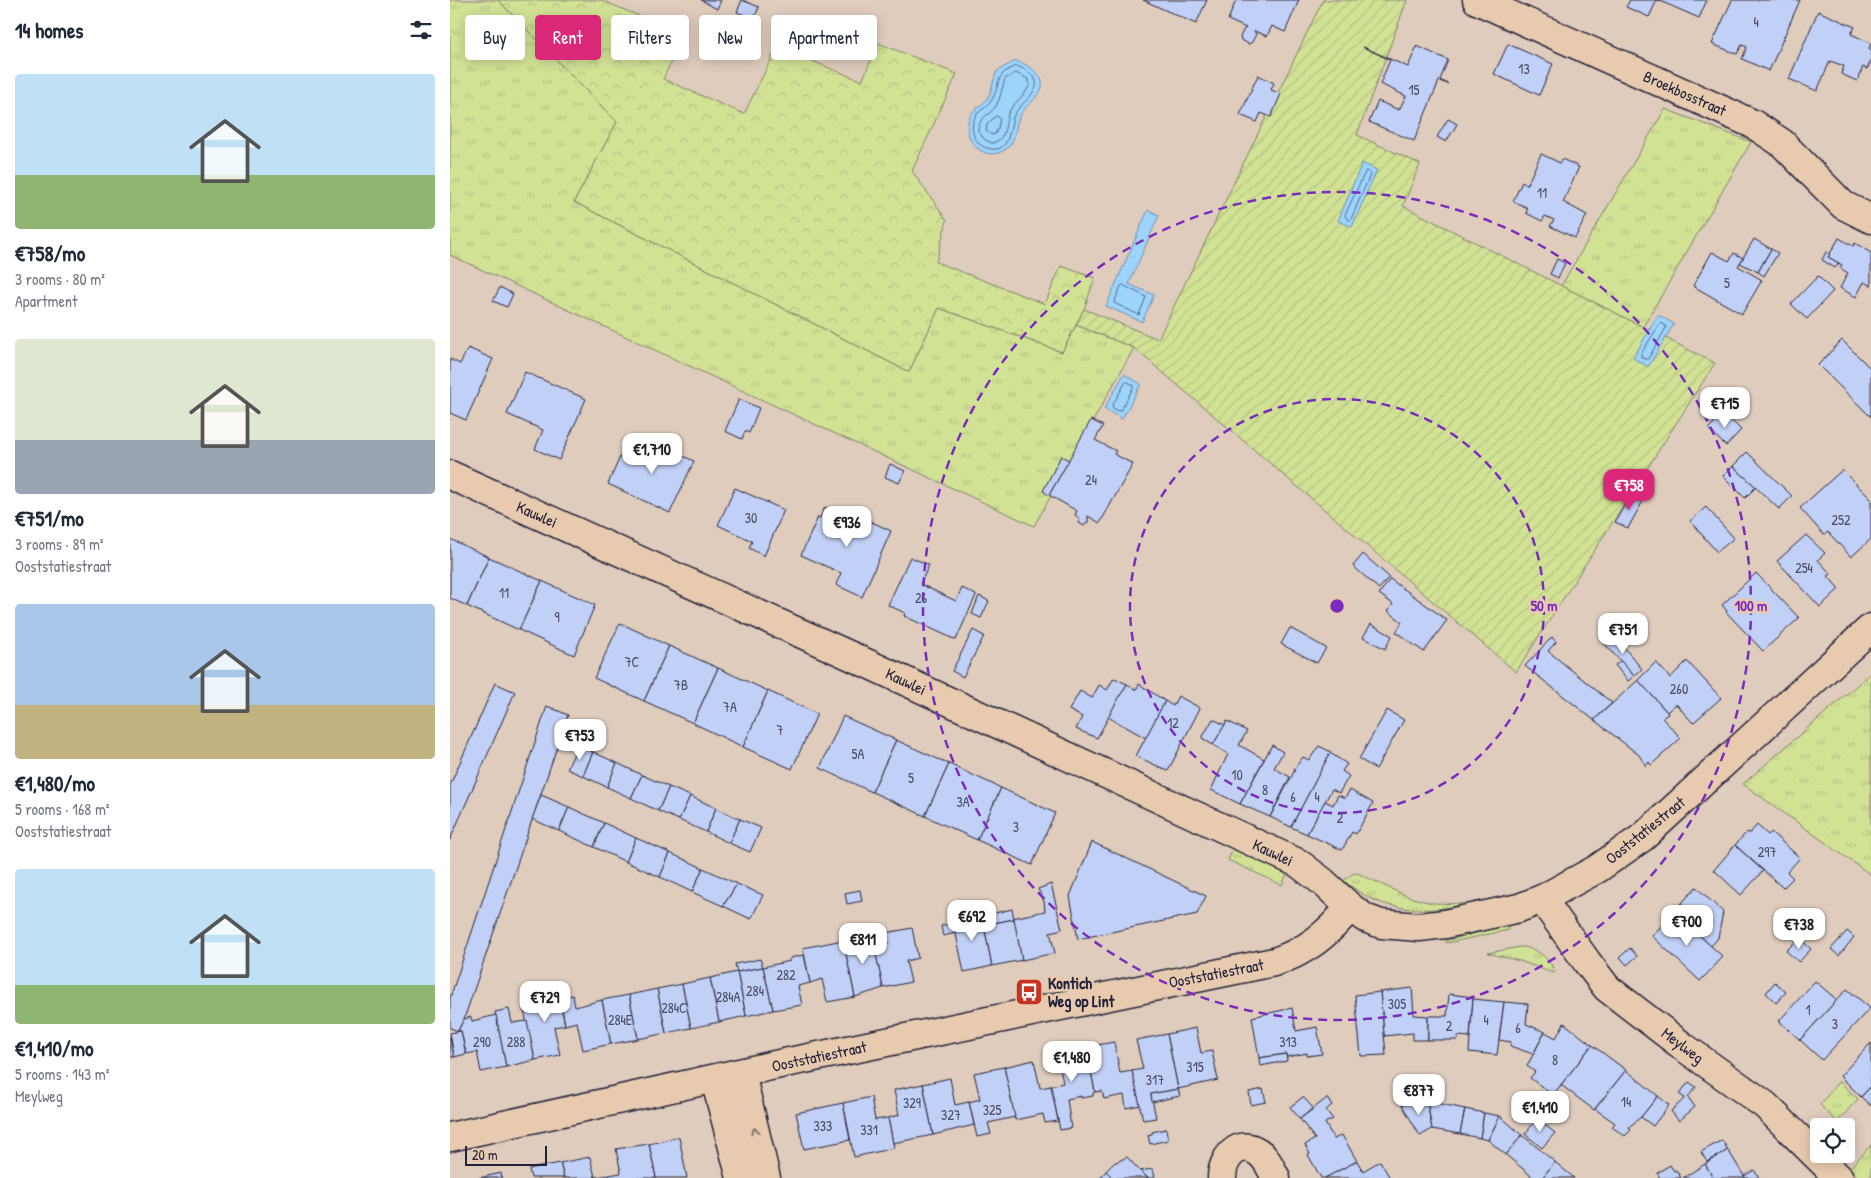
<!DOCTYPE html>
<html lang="en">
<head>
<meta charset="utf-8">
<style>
	:root { --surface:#fff; --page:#f2f2f3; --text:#1f2937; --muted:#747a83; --accent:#db2777 }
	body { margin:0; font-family:"Patrick Hand",sans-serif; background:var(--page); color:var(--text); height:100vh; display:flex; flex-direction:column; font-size:19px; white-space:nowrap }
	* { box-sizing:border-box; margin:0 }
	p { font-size:16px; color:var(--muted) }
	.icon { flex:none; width:28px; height:28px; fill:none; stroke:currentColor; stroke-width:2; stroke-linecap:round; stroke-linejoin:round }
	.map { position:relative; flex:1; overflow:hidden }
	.panel { display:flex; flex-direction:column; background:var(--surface); width:450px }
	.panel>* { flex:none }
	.top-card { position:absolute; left:15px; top:15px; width:475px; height:45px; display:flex; gap:10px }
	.controls { position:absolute; left:1360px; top:1118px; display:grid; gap:10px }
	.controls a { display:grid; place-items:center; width:45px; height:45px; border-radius:5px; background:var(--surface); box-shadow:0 2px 12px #0003; font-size:25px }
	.scale { position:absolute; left:15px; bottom:12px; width:82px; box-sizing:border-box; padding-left:5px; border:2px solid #22223b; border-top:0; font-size:14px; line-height:18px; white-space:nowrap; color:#22223b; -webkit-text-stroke:4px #e8cbaf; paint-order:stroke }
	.price { position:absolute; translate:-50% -42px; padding:0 11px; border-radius:10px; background:#fff; color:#222; font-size:16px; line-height:32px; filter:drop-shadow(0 1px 2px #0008) }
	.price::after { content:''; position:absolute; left:50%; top:30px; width:15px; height:11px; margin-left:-8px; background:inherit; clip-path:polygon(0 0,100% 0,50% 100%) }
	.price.active { background:var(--accent); color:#fff }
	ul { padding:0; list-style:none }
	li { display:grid; align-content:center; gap:10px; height:265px; padding:0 15px }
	li span { display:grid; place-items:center; height:155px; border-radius:5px; color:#555 }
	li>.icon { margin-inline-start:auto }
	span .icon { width:90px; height:90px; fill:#fffc; stroke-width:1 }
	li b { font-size:21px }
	h2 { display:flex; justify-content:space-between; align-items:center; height:60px; padding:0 15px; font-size:21px }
	.chip { padding:0 18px; border-radius:5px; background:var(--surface); box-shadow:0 2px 12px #0003; font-size:18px; line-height:45px }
	.chip.active { background:var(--accent); color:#fff }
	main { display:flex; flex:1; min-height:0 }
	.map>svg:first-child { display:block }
	.grass { fill:url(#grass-tufts); stroke:#7a8268 }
	.forest { fill:url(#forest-crowns); stroke:#7a8268 }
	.garden { fill:url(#garden-furrows); stroke:#7a8268 }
	.water { fill:#9dd4fc; stroke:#6c8daf }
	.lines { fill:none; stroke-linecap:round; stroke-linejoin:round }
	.shore { stroke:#536988; stroke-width:1 }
	.building { fill:#c0d0f6; stroke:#22223b }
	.minor-casing { stroke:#22223b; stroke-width:31 }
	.tertiary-casing { stroke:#22223b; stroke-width:31 }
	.minor { stroke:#e8cbaf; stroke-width:28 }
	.tertiary { stroke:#e8cbaf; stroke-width:28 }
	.oneway { stroke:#857675 }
	.ring { fill:none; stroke:#7b2cbf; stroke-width:2.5; stroke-dasharray:9 6 }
	.labels { text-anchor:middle; stroke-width:5; stroke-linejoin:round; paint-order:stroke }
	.number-label { font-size:14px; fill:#4a4e6a }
	.street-label { font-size:16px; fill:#22223b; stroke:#e8cbaf }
	.poi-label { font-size:16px; font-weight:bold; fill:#22223b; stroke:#e8cbaf; text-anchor:start }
	.centre { fill:#7b2cbf; stroke:#e8cbaf; stroke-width:2.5 }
	.ring-label { font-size:15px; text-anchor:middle; font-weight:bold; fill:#7b2cbf; stroke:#e8cbaf; stroke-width:5; stroke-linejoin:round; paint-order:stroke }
</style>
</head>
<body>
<main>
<section class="panel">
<h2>14 homes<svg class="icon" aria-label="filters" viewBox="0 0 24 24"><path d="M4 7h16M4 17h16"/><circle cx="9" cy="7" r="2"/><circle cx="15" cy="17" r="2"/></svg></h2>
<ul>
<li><span style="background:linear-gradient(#bfe0f5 65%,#8fb573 0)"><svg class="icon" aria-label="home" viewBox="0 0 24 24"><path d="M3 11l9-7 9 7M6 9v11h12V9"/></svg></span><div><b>€758/mo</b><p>3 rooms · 80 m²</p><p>Apartment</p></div></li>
<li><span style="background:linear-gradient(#dfe7d0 65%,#9aa5b1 0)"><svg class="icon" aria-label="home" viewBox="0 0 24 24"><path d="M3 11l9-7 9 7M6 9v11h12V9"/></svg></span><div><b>€751/mo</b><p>3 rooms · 89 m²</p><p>Ooststatiestraat</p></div></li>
<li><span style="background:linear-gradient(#a9c7e8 65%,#c2b280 0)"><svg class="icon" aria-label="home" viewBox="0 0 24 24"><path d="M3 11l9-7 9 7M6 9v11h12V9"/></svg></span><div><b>€1,480/mo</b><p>5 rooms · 168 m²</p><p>Ooststatiestraat</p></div></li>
<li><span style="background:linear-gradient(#bfe0f5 75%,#8fb573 0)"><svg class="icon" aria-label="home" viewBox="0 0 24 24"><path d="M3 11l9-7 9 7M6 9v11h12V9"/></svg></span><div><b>€1,410/mo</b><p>5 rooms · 143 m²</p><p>Meylweg</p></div></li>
</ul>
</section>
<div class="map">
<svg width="1421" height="1178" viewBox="0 0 1421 1178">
	<defs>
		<pattern id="grass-tufts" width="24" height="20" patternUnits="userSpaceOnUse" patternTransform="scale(1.25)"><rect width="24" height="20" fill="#d1e295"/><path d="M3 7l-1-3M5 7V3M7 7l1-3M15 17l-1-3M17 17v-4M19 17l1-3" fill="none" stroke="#b3c281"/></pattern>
		<pattern id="forest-crowns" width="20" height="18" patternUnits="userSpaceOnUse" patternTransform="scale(1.25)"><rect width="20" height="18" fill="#d1e295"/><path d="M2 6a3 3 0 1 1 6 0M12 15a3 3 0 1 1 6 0" fill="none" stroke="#b3c281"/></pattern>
		<pattern id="garden-furrows" width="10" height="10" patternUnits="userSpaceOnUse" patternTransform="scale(1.25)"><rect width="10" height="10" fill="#d1e295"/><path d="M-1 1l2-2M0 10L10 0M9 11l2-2" fill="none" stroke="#b3c281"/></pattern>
	</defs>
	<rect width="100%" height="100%" fill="#e0ccbd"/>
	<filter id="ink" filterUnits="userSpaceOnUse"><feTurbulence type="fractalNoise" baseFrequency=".02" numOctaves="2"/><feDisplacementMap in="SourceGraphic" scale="10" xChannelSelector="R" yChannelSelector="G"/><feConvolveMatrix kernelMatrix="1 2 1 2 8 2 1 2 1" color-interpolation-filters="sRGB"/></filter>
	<g filter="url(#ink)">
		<g class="grass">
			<path d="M0,0H48L167,122L124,202L459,372L489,308L612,352L626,325L684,348L584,526L0,255Z"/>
			<path d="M1215,109L1301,142L1193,327L1111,286Z"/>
			<path d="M1421,673V875L1293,784Z"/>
			<path d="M783,849L837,874L832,885L778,860Z"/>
			<path d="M907,873L959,897L982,903L1018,904C988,911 956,912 926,901C914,896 904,888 893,881L902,874Z"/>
			<path d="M1057,925L1059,930L997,943L995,941Z"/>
			<path d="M1070,947C1086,947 1099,958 1105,972L1103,973L1070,961L1038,953Z"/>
			<path d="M1389,1081L1408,1099L1387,1122L1370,1105Z"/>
			<path d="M1421,1145V1178H1408L1400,1168Z"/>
		</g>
		<path class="forest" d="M48,0H151L234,35L213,79L294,114L327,47L412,81L428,43L507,74L462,171L497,220L486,262L595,304L611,266L645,278L634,309L612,352L489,308L459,372L124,202L167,122Z"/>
		<path class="garden" d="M873,0H957L907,135L970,164L953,206L1265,363L1066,672L684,348L626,325L634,309L708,339Z"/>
		<g class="water">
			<path d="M565,61C573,62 582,68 588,74C603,92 574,103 569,118C564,129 567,140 556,149C536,164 511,141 519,119C522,109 531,107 536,100C542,92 543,80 547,71Z"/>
			<path d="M912,163L927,170L902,227L888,221Z"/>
			<path d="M698,210L709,215L679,284L704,295L692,322L656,306Z"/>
			<path d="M1208,315L1224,324L1198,367L1183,358Z"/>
			<path d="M674,374L691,384L672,419L654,409Z"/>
		</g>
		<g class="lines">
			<g class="shore">
				<path d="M566,66C571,67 575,70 579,73C600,87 570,102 564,115C559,127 561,152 541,149C524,147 517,127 527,114C531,109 538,107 541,101C552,84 543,75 566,66Z"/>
				<path d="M566,73L578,79L580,85C575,95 566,101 560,110C553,122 559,139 542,143L535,140L528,131C530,114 539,117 546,106C551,97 552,88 555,79Z"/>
				<path d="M546,116L550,118L548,128L545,134L542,135L536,131L537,125Z"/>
				<path d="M916,171L919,172L920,175L901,219L898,220L895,216Z"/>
				<path d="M673,285L696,297L689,315L664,303L671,286Z"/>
				<path d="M1211,323L1215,325L1216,328L1198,359H1195L1191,357V354Z"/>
				<path d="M678,382L683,385V388L671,410L668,411L663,408L662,406L675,383Z"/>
			</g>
		</g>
		<g class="building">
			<path d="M251,0H271L267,9Z"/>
			<path d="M292,0L309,7L304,19L287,12Z"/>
			<path d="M693,0H757L746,24Z"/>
			<path d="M786,0H849L835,32L822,26L817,36L804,31L806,34L802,42L799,44L791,40L790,37L794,29L796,28L778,20Z"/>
			<path d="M1180,0H1207L1199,17L1176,7Z"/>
			<path d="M1208,0H1257L1249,18Z"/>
			<path d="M1282,0H1350L1319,71L1292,59L1297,47L1292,45L1287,54L1262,44Z"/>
			<path d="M1368,11L1405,27L1401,34L1421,43L1419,49L1421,50V61L1417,69L1413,67L1407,81L1391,74L1394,66L1380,61L1367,91L1339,79Z"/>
			<path d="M1058,44L1103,64L1089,95L1044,74Z"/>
			<path d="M967,46L998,60L990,80L998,84L989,81L964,141L919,122L928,101L949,110L956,96L930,84L940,60L913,47L958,67Z"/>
			<path d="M808,75L824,83L821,90L831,94L821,117L811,113L807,122L790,115Z"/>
			<path d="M998,119L1007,124L996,142L987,137Z"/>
			<path d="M1091,154L1110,163L1112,159L1129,167L1113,202L1137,215L1125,238L1100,226L1104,220L1095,216L1092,221L1076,213L1078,208L1063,201L1072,182L1077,185Z"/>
			<path d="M1389,238L1403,246L1405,243L1421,253V286L1414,282L1406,297L1390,288L1398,273L1390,268L1392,265L1378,257Z"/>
			<path d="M1304,239L1321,249L1308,272L1290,263Z"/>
			<path d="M1321,249L1328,253L1314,276L1308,272Z"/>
			<path d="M1262,252L1279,261L1284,253L1293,258L1288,266L1312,280L1292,314L1243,286Z"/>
			<path d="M1376,252L1380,254L1378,257L1389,263L1385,268L1372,260Z"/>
			<path d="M1107,259L1115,263L1108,278L1100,274Z"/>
			<path d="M1368,276L1383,291L1357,319L1341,304Z"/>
			<path d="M50,287L63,294L57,307L43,301Z"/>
			<path d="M1392,340L1421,369V417L1368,365Z"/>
			<path d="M18,348L43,359L16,420L0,413V359L10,364Z"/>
			<path d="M75,372L136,399L109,460L85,449L93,430L57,414Z"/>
			<path d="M289,399L309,408L299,433L295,431L292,439L275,431Z"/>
			<path d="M1274,413L1291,430L1276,446L1258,429Z"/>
			<path d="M641,420L653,426L645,440L666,451L664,454L683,464L650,523L638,516V522L634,526L629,523V518L625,515L627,511L599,495Z"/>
			<path d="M200,441L244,461L220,513L158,484L174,448L193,457Z"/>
			<path d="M1297,452L1342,496L1329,509L1283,466Z"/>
			<path d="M611,456L619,460L599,495L593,491Z"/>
			<path d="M440,464L455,471L449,483L435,477Z"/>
			<path d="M1283,466L1306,487L1295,498L1273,476Z"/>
			<path d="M1392,470L1421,499V539L1401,557L1378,532L1374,535L1350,508Z"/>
			<path d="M285,488L334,510L314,556L299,548L302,541L268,525Z"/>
			<path d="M1181,494L1193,501L1178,528L1165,522Z"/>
			<path d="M375,507L406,522L409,516L441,531L412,597L386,585L391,573L351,555L368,517L370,518Z"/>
			<path d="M1256,507L1284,538L1267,552L1240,521Z"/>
			<path d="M1356,535L1375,553L1368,560L1381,574L1378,576L1389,589L1370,607L1327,561Z"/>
			<path d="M0,539L39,557L17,606L0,598Z"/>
			<path d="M913,554L939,577L929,589L903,566Z"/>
			<path d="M39,557L92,581L69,630L17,606Z"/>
			<path d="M460,557L479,565L470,584L506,601L512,588L526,595L506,640L454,616L455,613L438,605Z"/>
			<path d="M1306,573L1349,618L1313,651L1276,612L1277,611L1272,605Z"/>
			<path d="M940,579L997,620L974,652L946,632L952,622L938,611L943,604L929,594Z"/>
			<path d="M92,581L145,605L124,655L69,630Z"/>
			<path d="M529,596L539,601L531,618L522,614Z"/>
			<path d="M170,623L219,646L194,701L144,678Z"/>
			<path d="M921,624L942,636L935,649L913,637Z"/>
			<path d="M840,628L876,648L867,663L831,644Z"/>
			<path d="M523,630L534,636L513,677L502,671Z"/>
			<path d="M1163,634L1192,669L1184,676L1153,642Z"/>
			<path d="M1102,637L1106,642L1098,651L1162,703L1144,720L1075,666Z"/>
			<path d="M219,646L268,668L243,723L194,701Z"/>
			<path d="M1171,661L1184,676L1178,681L1165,665Z"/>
			<path d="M1237,661L1271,698L1243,723L1226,704L1217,712L1188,680L1206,662L1220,678Z"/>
			<path d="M268,668L318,691L293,747L243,723Z"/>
			<path d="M664,678L677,684L647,738L626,729L632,717L619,710L630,691L642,698L649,685L657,690Z"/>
			<path d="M1188,680L1217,712L1218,714L1212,718L1231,738L1201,765L1199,762L1196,766L1189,755L1144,720Z"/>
			<path d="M45,683L65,692L0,840V785Z"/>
			<path d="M677,684L686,690L689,684L715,701L696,738L658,717Z"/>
			<path d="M318,691L367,714L342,769L293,747Z"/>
			<path d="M728,696L750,708L718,771L686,756L715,701L723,706Z"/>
			<path d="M97,706L118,715L14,1019L8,1031L0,1028V998Z"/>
			<path d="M937,710L954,720L926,769L909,759Z"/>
			<path d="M393,716L446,740L422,792L370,768Z"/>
			<path d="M763,719L775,725L763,745L752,738Z"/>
			<path d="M777,721L797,731L789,745L814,759L790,804L761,790L778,754L763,745Z"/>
			<path d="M446,740L499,764L475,816L422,792Z"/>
			<path d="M128,745L143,752L133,776L117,769Z"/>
			<path d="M822,745L833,752L824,768L840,777L820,817L790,804Z"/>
			<path d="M869,746L881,752L841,827L820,817L845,770L844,769L853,757L859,760Z"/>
			<path d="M143,752L167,763L157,787L133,776Z"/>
			<path d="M880,753L897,764L892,771L899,776L889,793L882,789L857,834L841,827Z"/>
			<path d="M167,763L192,775L181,798L157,787Z"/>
			<path d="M499,764L551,788L527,840L475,816Z"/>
			<path d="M192,775L219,787L208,811L181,798Z"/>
			<path d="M219,787L240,796L229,820L208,811Z"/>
			<path d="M551,788L605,813L582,865L527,840Z"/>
			<path d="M900,790L923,803L906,834L902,832L892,850L857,834L875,801L883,805L888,795L895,798Z"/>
			<path d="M91,795L119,807L109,831L82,819Z"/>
			<path d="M240,796L266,808L256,832L229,820Z"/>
			<path d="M119,807L154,823L144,847L109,831Z"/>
			<path d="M266,808L290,819L279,843L256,832Z"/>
			<path d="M290,819L311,828L300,852L279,843Z"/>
			<path d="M154,823L186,838L176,862L144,847Z"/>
			<path d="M1307,825L1318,835L1321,832L1350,858L1337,872L1343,878L1333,888L1285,845L1297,832L1299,834Z"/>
			<path d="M186,838L220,853L210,877L176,862Z"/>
			<path d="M642,842L756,896L747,914L628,939L620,896Z"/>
			<path d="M1285,845L1313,871L1291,895L1264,870Z"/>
			<path d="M220,853L253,868L242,892L210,877Z"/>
			<path d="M253,868L287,884L273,906L242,892Z"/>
			<path d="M287,884L313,895L301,919L273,906Z"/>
			<path d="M601,884L612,929L600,932L605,953L572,960L563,918L595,911L594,901L588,889Z"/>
			<path d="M1246,887L1273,912L1268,938L1261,946L1224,912Z"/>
			<path d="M410,890L412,901L397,904L395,893Z"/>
			<path d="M562,909L564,919L534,925L532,916Z"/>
			<path d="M522,911L526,927L534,925L542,966L514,972L502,915Z"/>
			<path d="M1224,912L1273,957L1250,981L1202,936Z"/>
			<path d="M564,919L572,960L542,966L534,925Z"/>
			<path d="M504,923L506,933L493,936L491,926Z"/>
			<path d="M462,928L468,958L456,961L461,982L433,988L424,946L438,943L436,933Z"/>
			<path d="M1397,931L1404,937L1389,956L1381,949Z"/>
			<path d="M436,933L438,943L424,946L422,935Z"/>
			<path d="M422,935L433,988L405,997L393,941Z"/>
			<path d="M1349,938L1361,949L1349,962L1336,951Z"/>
			<path d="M393,940L405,997L377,1002L372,979L360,983L353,948Z"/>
			<path d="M1180,948L1187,956L1177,965L1170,957Z"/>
			<path d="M354,955L360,983L348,986L352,1005L323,1010L313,967L340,961V958Z"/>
			<path d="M310,959L313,967L287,972L285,964Z"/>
			<path d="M313,967L323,1010L296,1016L287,972Z"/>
			<path d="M287,972L296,1016L269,1022L260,978Z"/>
			<path d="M260,978L269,1022L241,1028L232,984Z"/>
			<path d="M1365,981L1387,1000L1350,1040L1329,1021Z"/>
			<path d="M106,982L115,1025L104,1027L110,1055L85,1060L73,1006L97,1001L93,985Z"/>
			<path d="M1325,982L1336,992L1326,1003L1316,993Z"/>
			<path d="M232,984L241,1028L216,1033L207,989Z"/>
			<path d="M962,988L964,1015L978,1016V1040H963V1033L934,1036L930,992Z"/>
			<path d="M207,989L216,1033L188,1039L179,995Z"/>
			<path d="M1397,989L1420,1008L1372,1060L1350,1040Z"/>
			<path d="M930,992L936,1055L911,1056L905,995Z"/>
			<path d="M999,994L1023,997L1020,1037L1008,1036V1040H978V1016H997Z"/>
			<path d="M123,995L125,1007L152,1000L161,1044L133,1050L127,1022L115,1025L110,998Z"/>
			<path d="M179,995L188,1039L161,1044L152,1000Z"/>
			<path d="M1023,999L1054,1002L1047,1055L1019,1052Z"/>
			<path d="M1054,1002L1078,1004L1076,1024L1095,1032L1083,1054L1060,1046L1061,1042L1049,1040Z"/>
			<path d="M842,1008L846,1031L867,1027L872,1054L857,1056V1053L837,1057L836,1054L809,1058L802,1017Z"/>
			<path d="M59,1009L62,1023L77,1021L85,1060L56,1067L45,1012Z"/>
			<path d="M46,1015L56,1067L31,1072L27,1052L16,1054L11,1031H8L14,1019L21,1017L22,1021Z"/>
			<path d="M1114,1023L1142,1045L1103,1095L1080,1078L1085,1072L1077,1066L1095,1032L1106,1038Z"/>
			<path d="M746,1028L751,1053L762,1051L768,1080L728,1089L717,1034Z"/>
			<path d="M11,1031L16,1054L4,1057L0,1033Z"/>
			<path d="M717,1034L728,1089L701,1094L706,1118L693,1120L682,1071L693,1069L686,1040Z"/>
			<path d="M0,1036L4,1057H0Z"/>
			<path d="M664,1042L670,1073L682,1071L690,1105L676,1108L674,1095L654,1099L652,1091L645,1092L636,1047Z"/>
			<path d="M1421,1043V1086L1411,1097L1390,1076Z"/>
			<path d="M1142,1045L1176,1070L1144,1110L1111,1085Z"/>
			<path d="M636,1047L645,1092L643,1093V1096L631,1098V1096L617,1099L621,1128L610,1130L601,1086L613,1083L607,1054Z"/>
			<path d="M836,1054L837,1061L810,1066L809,1058Z"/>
			<path d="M584,1060L590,1088L601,1086L608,1121L595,1123L593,1114L565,1120L554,1067Z"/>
			<path d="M554,1067L565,1117L538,1123L541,1134L527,1137L519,1102L530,1099L524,1073Z"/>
			<path d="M1176,1070L1208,1096L1191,1117L1179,1127L1181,1130L1175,1136L1162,1127L1165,1123L1145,1109Z"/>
			<path d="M500,1078L505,1105L519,1102L524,1125L483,1135L473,1084Z"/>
			<path d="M1239,1082L1246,1087L1238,1097L1245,1107L1229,1121L1221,1111L1235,1098L1229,1094Z"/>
			<path d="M473,1084L483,1135L443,1143L438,1118L449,1115L444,1090Z"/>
			<path d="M1421,1086V1106L1411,1097Z"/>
			<path d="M728,1089L730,1096L702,1102L701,1094Z"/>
			<path d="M813,1089L816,1102L801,1105L799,1092Z"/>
			<path d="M1208,1096L1219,1105L1203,1126L1191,1117Z"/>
			<path d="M421,1097L425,1120L438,1118L444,1148L404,1157L393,1103Z"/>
			<path d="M853,1097L863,1108L850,1119L840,1107Z"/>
			<path d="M877,1098L882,1105L876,1110L883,1119L875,1123L884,1139L892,1135L907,1161L875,1178H871L858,1155L860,1154L855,1145L865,1139L850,1119Z"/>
			<path d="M977,1101L982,1129L970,1136L952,1105Z"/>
			<path d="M977,1101L1015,1109L1010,1134L982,1129Z"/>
			<path d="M393,1103L400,1140L354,1149L346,1113Z"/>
			<path d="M1015,1109L1034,1113L1030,1138L1010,1134Z"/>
			<path d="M1034,1113L1050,1116L1038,1140L1030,1138Z"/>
			<path d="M1050,1116L1072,1135L1056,1155L1038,1140Z"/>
			<path d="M1087,1119L1105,1133L1092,1148L1075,1134Z"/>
			<path d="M716,1129L718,1140L700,1144L698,1135L702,1134V1132Z"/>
			<path d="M1072,1135L1105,1162L1092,1178H1084L1056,1155Z"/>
			<path d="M229,1137L237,1178H206L199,1144Z"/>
			<path d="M1272,1140L1278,1150L1257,1162L1251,1152Z"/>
			<path d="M199,1144L206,1178H160L159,1175L171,1173L166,1149Z"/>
			<path d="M1278,1150L1294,1176L1295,1178H1263L1255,1164Z"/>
			<path d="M140,1157L145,1177L159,1175L160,1178H114L110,1163Z"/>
			<path d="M677,1157L690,1171L698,1178H663L656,1171L664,1163Z"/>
			<path d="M907,1161L913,1171L930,1161L940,1178H875Z"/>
			<path d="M1105,1162L1124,1178H1092Z"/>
			<path d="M110,1163L114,1178H81L79,1169Z"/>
			<path d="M1255,1164L1263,1178H1233Z"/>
			<path d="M1220,1165L1224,1171L1226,1170L1231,1178H1210L1207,1173Z"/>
			<path d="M703,1169L705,1178H698L690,1171Z"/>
			<path d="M1304,1170L1309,1178H1295L1294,1176Z"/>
			<path d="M656,1171L663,1178H650Z"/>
			<path d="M51,1173L52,1178H29Z"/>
		</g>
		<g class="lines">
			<g class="minor-casing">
				<g id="minor">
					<path d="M1027,0L1303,124L1332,143L1393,205L1421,219"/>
					<path d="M1092,899L1137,962L1157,988L1235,1048L1315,1105L1389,1178"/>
					<path d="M291,1073L316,1178"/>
					<path d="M265,1079L291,1178"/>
					<path d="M0,1137L325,1065L824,962C856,952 879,933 900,907"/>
					<path d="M772,1178C772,1159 788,1138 808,1152C816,1157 822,1170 826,1178"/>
				</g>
			</g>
			<g class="tertiary-casing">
				<path id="tertiary" d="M0,475L401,656L848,863L873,882L900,907L915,918L931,924L969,927L995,924L1069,908L1092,899L1147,869L1193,837L1421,628"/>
			</g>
			<use href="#minor" class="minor"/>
			<use href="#tertiary" class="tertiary"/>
		</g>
		<defs><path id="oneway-chevron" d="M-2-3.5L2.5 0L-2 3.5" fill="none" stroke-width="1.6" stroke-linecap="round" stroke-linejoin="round" transform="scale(1.25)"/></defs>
		<use class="oneway" href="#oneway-chevron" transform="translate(305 1131) rotate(-103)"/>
	</g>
	<g class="ring">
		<circle cx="887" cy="606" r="207"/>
		<circle cx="887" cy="606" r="414"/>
	</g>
	<defs>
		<g id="bus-square" transform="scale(1.4375)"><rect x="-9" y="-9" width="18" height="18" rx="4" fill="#c8321e" stroke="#e8cbaf"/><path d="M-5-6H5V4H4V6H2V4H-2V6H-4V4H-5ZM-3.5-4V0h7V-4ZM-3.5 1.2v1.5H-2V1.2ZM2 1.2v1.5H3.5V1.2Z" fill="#fff"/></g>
	</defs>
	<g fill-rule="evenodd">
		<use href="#bus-square" x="579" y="992"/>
	</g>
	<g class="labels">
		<g class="number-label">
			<text x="1306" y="27">4</text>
			<text x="1074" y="74">13</text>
			<text x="964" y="95">15</text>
			<text x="1092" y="198">11</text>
			<text x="1277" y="288">5</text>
			<text x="641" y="485">24</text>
			<text x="301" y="523">30</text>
			<text x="1391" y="525">252</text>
			<text x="1354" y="573">254</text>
			<text x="54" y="598">11</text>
			<text x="471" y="603">26</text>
			<text x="107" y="622">9</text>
			<text x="182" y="667">7C</text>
			<text x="231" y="690">7B</text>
			<text x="1229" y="694">260</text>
			<text x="280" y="712">7A</text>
			<text x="723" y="728">12</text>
			<text x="330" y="735">7</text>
			<text x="408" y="759">5A</text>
			<text x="787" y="780">10</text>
			<text x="461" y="783">5</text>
			<text x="815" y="795">8</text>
			<text x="843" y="802">6</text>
			<text x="867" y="802">4</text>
			<text x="513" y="807">3A</text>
			<text x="890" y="823">2</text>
			<text x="566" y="832">3</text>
			<text x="1317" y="857">297</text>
			<text x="336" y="980">282</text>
			<text x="305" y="996">284</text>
			<text x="278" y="1002">284A</text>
			<text x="947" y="1009">305</text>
			<text x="224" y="1013">284C</text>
			<text x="1358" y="1015">1</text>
			<text x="170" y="1025">284E</text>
			<text x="1036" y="1025">4</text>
			<text x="1385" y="1029">3</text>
			<text x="999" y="1031">2</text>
			<text x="1068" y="1033">6</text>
			<text x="32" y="1047">290</text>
			<text x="66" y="1047">288</text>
			<text x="838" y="1047">313</text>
			<text x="1105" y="1065">8</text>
			<text x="745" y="1072">315</text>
			<text x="705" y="1085">317</text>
			<text x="1176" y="1107">14</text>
			<text x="462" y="1108">329</text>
			<text x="542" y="1115">325</text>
			<text x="501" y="1120">327</text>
			<text x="373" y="1131">333</text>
			<text x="419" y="1135">331</text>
		</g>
		<g class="street-label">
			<text transform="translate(1235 93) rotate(24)" y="6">Broekbosstraat</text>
			<text transform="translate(87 514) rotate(24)" y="6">Kauwlei</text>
			<text transform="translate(456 681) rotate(25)" y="6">Kauwlei</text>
			<text transform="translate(1195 830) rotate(-39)" y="6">Ooststatiestraat</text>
			<text transform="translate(823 852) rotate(25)" y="6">Kauwlei</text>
			<text transform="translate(766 973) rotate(-11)" y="6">Ooststatiestraat</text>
			<text transform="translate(1233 1045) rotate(37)" y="6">Meylweg</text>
			<text transform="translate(369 1056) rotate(-12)" y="6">Ooststatiestraat</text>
		</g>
		<g class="poi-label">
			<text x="598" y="989">Kontich<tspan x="598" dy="18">Weg op Lint</tspan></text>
		</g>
	</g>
	<circle cx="887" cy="606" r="8" class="centre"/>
	<g class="ring-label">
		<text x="1094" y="611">50 m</text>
		<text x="1301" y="611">100 m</text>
	</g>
</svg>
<div class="controls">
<a><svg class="icon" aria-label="locate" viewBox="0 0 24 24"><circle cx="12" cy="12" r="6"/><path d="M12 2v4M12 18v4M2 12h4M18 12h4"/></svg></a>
</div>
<div class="scale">20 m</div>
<b class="price" style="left:1275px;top:429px">€715</b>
<b class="price" style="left:202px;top:475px">€1,710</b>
<b class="price active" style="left:1179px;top:511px">€758</b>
<b class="price" style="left:397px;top:548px">€936</b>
<b class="price" style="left:1173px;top:655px">€751</b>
<b class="price" style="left:130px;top:761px">€753</b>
<b class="price" style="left:522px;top:942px">€692</b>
<b class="price" style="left:1237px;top:947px">€700</b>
<b class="price" style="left:1349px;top:950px">€738</b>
<b class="price" style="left:413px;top:965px">€811</b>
<b class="price" style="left:95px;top:1023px">€729</b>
<b class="price" style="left:622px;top:1083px">€1,480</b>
<b class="price" style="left:969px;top:1116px">€877</b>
<b class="price" style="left:1090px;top:1133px">€1,410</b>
<div class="top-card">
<a class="chip">Buy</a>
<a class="chip active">Rent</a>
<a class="chip">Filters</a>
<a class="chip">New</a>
<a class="chip">Apartment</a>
</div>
</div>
</main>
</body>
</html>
